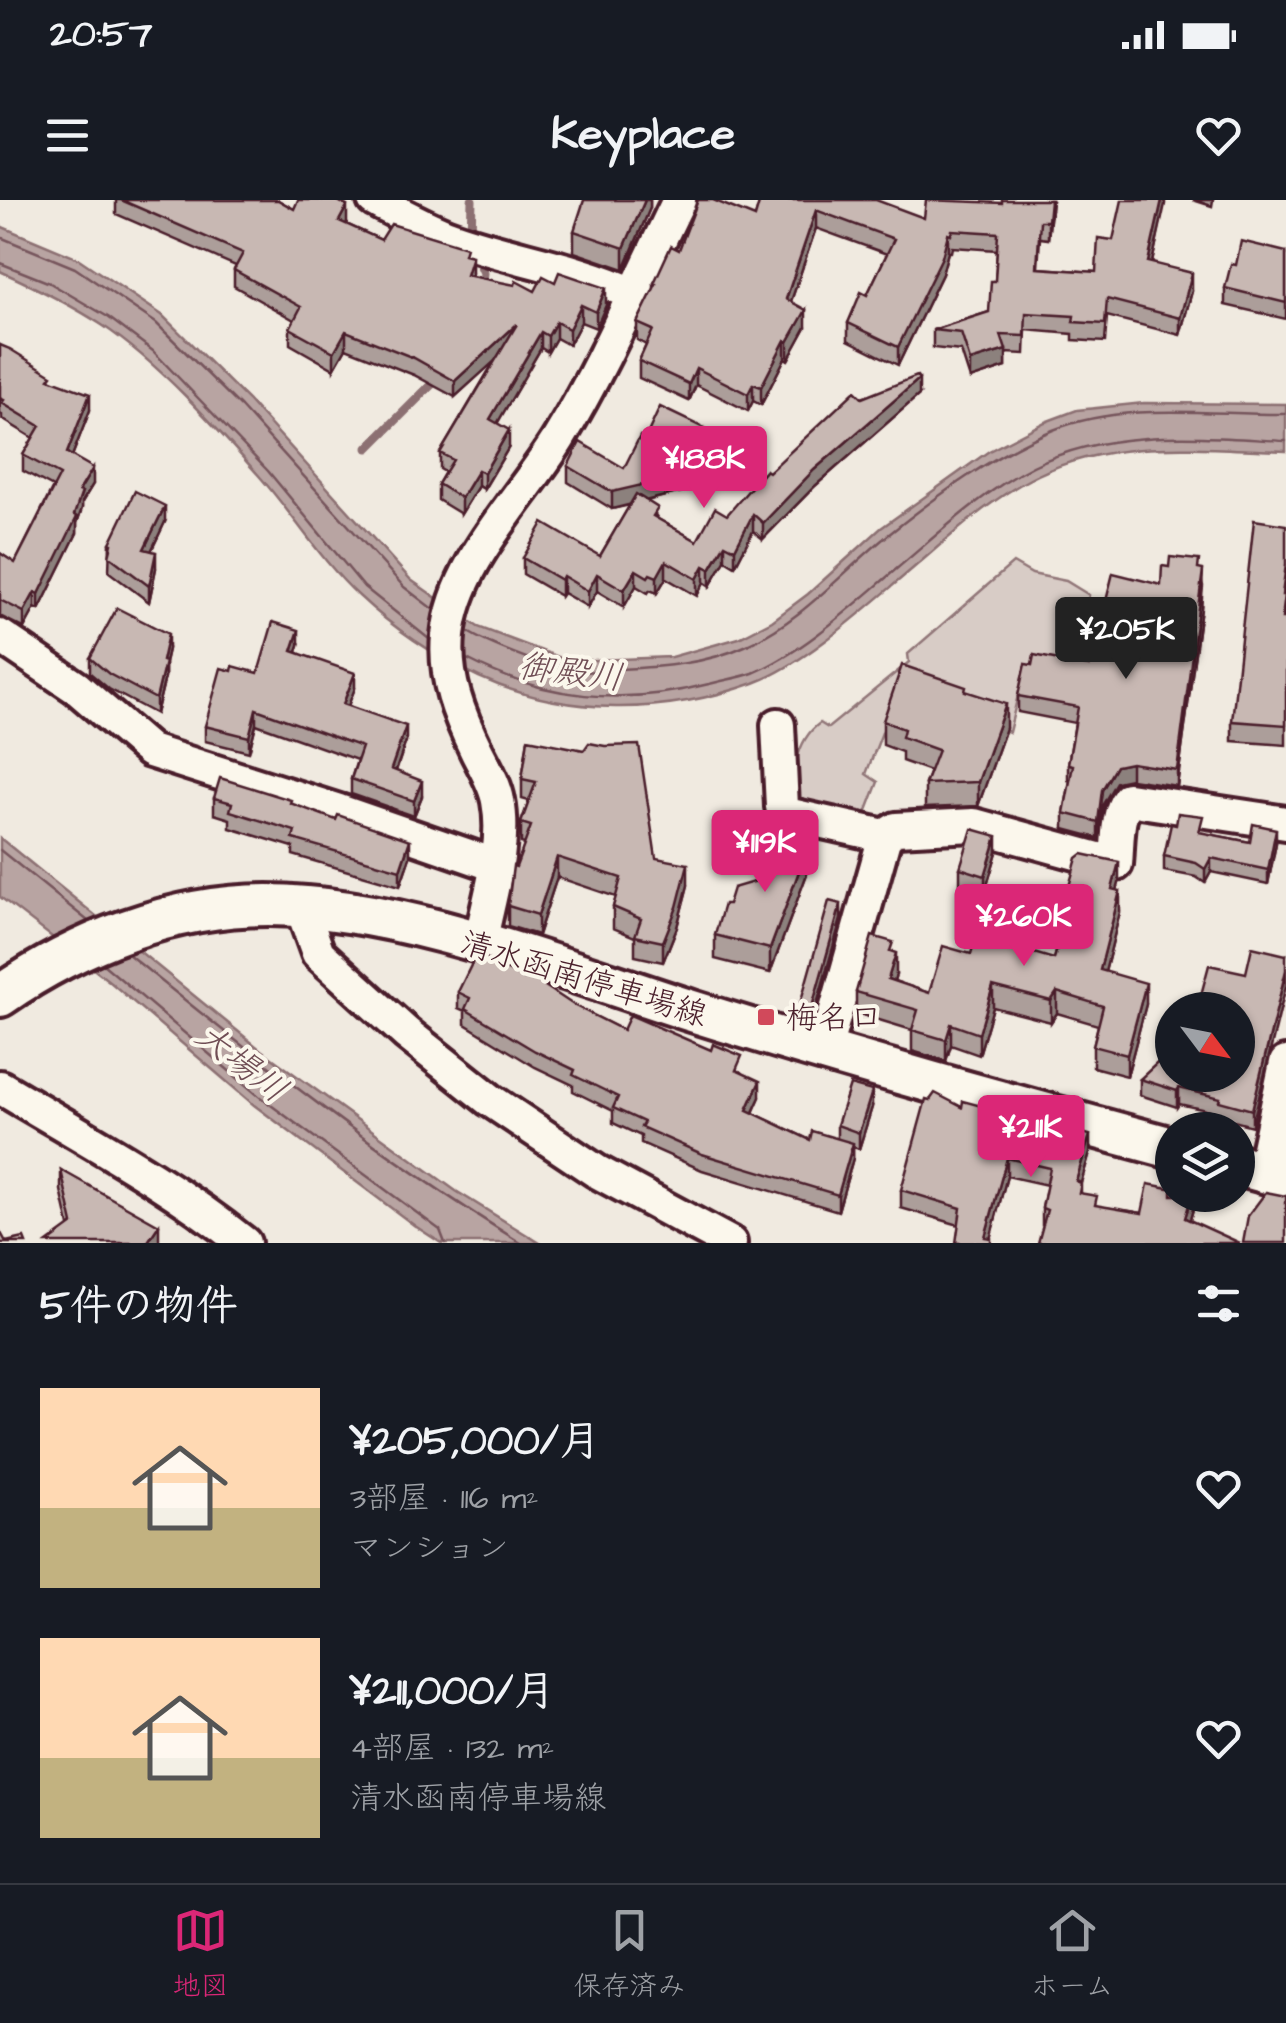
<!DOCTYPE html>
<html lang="ja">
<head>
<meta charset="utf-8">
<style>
	:root { --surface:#171b24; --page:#20242c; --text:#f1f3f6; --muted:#9ea1a6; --line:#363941; --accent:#db2777 }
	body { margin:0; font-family:"Architects Daughter","Klee One",sans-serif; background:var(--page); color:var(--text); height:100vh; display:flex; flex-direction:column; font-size:38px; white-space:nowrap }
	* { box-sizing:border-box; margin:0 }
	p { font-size:32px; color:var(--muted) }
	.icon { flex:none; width:55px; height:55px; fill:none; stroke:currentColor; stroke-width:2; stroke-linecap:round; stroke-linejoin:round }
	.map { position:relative; height:1043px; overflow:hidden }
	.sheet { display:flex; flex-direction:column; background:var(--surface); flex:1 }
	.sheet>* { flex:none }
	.needle { width:65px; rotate:122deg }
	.buttons { position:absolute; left:1155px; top:792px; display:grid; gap:20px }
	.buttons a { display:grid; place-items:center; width:100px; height:100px; border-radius:50%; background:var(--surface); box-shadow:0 2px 8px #0004; font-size:50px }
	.price { position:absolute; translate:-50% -85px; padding:0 22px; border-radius:10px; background:var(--accent); color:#fff; font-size:32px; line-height:65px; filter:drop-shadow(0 2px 5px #0008) }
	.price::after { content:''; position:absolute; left:50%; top:60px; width:30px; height:22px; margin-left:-15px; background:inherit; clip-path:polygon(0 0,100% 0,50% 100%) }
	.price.active { background:#222; color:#fff }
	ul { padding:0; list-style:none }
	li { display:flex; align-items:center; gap:30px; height:250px; padding:0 40px }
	li span { display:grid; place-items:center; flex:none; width:280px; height:200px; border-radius:0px; color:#555 }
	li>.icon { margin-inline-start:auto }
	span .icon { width:120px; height:120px; fill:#fffc; stroke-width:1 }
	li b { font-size:42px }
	h2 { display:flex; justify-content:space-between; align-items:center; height:120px; padding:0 40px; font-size:42px }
	.status { display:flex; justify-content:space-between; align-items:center; height:70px; padding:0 50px; background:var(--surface); direction:ltr }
	.status svg { height:28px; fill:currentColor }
	header { display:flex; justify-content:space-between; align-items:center; height:130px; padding:0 40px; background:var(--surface); font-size:45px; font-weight:700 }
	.tab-bar { display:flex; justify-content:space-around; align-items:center; height:140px; border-top:2px solid var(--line); background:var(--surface); font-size:28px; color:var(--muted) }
	.tab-bar a { display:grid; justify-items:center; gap:5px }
	.tab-bar .active { color:var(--accent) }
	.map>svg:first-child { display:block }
	.green { fill:#d8ccc6; stroke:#917678; stroke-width:2.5 }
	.water { fill:#b8a4a2; stroke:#8c6f72; stroke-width:2.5 }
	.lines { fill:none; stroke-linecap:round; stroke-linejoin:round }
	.shore { stroke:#76545b; stroke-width:2.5 }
	.stream { stroke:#8c6f72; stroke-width:9 }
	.minor-casing { stroke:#4a1f2b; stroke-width:40 }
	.major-casing { stroke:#4a1f2b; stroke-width:48 }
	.minor { stroke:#fbf7ec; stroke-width:32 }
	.major { stroke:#fbf7ec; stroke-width:40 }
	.wall { fill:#ac9e9a; stroke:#4a1f2b; stroke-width:2.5 }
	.shaded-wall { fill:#8c817d; stroke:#4a1f2b; stroke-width:2.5 }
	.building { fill:#c8b8b3; stroke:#4a1f2b; stroke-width:2.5 }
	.poi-dot { fill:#d1495b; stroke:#fbf7ec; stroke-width:4 }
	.labels { text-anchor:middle; stroke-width:8; stroke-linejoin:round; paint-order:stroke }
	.street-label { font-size:32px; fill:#4a1f2b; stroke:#fbf7ec }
	.poi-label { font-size:32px; fill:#4a1f2b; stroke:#fbf7ec; text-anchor:start }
	.water-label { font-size:35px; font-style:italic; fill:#704e55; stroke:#fbf7ec }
</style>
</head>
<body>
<div class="status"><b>20:57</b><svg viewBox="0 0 49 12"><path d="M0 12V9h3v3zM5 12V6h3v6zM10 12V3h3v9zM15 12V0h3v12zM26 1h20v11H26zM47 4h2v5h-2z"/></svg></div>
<header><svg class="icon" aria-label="menu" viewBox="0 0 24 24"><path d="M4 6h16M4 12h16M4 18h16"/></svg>Keyplace<svg class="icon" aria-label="heart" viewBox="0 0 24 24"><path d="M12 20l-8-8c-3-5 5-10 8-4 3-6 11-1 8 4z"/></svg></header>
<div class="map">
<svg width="1286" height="1043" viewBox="0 0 1286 1043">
	<rect width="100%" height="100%" fill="#f0eae0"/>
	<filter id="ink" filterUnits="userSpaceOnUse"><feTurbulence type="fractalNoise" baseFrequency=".01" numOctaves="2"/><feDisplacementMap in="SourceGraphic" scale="20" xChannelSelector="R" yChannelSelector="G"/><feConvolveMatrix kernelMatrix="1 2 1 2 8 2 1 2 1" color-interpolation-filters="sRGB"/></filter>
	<g filter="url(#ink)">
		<path class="green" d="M1013,363L1032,374L1066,381L1089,395L1074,474L1022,479L1009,532L900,486L866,574L878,582L861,626L792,610C792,581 794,541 820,523L828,528L909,462L908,454Z"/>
		<g class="water">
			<path d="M0,26L79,59L162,115L248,200L411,380L478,427L569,461L671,457L739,438L772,421L808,394L881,328L989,251L1045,222L1077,210L1144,203L1286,204V251C1203,249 1115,237 1038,275C988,299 945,342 904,376C864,410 803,465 754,483C665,515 566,517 479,477C435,456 394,429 359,396C322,362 294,316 261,278C216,227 158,162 102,125C70,104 35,87 0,71Z"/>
			<path d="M0,638L261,850L456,991L540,1043H441L415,1026L254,905L109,781L0,697Z"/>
		</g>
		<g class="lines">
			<g class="shore">
				<path d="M0,37L75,68L156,123L241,207L404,387L434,410"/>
				<path d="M0,63L50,83L108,117L153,151L268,271L364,387L429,439"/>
				<path d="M468,432C487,444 545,466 566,471C583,474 603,470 619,469C662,467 706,464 745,446C802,421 841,373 888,335C938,295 994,254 1053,230C1126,201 1210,215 1286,214"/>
				<path d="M467,459C546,500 622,506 709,484C723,480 739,478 753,473C802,453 854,405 894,371C937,335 982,292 1033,266C1110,227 1202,237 1286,241"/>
				<path d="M0,650L88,721"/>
				<path d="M128,754C254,857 382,957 521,1043"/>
				<path d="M103,764L260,897L440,1030L445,1043"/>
			</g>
			<g class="stream">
				<path d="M471,37L472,0"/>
				<path d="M477,57L484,73L482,89"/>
				<path d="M368,248L438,178"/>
			</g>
			<g class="minor-casing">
				<g id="minor">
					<path d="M374,0C397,12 420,25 445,35C506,58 572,66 633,94"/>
					<path d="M0,436L77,488L150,551L339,611L495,665"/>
					<path d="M778,525L782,607L787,614L885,636L896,629L974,625L1116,664C1118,644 1116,615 1128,599L1286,623"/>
					<path d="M301,706L318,753L406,833L490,900L596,971L730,1043"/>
					<path d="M480,744C488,700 507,646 498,601C495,584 485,568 477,552C459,515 444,478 448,436C455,362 521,300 559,238C605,163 640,79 679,0"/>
					<path d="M824,853L885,636"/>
					<path d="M0,887C83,937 168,982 244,1043"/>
					<path d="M1263,972L1286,863"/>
				</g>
			</g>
			<g class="major-casing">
				<g id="major">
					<path d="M0,796C78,742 172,705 268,705C404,706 563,770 692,811C851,861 1012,905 1172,948"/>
					<path d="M1238,965L1286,978"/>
				</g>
			</g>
			<use href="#minor" class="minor"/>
			<use href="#major" class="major"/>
		</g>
		<g class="wall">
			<path d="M116,0H278L294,9L340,0L347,22L346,24L381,40L466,55L472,73L471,76L535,91L555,82L606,105L596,128L581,122L569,145L556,138L548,152L541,148L497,223L509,247L484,289L478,286L461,314L438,300V284L445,272L440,269V253L495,160L455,197L414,175L346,148L334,169L290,144V128L294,120L234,86V70L236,66L116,14Z"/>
			<path d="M650,0V8L624,69L574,52V31Z"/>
			<path d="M760,0L924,18L1002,3L1052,0L1048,39L1040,38L1038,68L1096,72L1113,40L1165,0L1152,63L1192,91L1180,135L1107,116L1105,142L1073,140V134L1026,130L1025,154L1006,153V167L970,179L961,151L933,148V130L989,112L995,81L997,50L952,47L951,52H948L942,74L898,165L848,140V123L867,95L887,54L816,28L791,101L806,127L788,160L785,158L761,205L753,201L748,211L696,185L689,201L639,178V161L646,145L637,140V123L654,90V83L679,50L755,17Z"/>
			<path d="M1193,0H1213L1212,6Z"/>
			<path d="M1286,52V119L1225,105V88L1236,65Z"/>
			<path d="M0,145L52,180L90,210L72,256L93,284L82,302V308L77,323V333L39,410L35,408L24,428L0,416V353L15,363L53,287L23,271V255L33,238L2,219V215L0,214Z"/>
			<path d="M919,195L814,287L763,339L753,331L735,366L725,360L710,386L704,382L697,396L666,378L657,393L650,390L648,393L636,386L624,407L597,391L588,407L563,393L561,396L523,374V358L600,356L630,305L612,309L568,282V266L624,268L645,239L704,245L681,292L646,301L658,319L697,341L727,315L769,272L862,198Z"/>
			<path d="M165,322L151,351L156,368L149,402L109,372L110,343Z"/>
			<path d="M1199,370L1203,386L1201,408L1177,586L1131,579L1116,582L1102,606L1098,638L1064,629V613L1070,580H1068V564L1075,523L1018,512V496L1032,465L1089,466L1104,409Z"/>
			<path d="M1284,395V418H1286V545L1232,541V521Z"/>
			<path d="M299,445L297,452L355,488L348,505L406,541L396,571L422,596L414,616L351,594V579L357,560L256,524L249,552L205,541V526L232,471L258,473Z"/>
			<path d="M168,449L165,462V477L156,514L109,489L90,473V458Z"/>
			<path d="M966,492L1006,528L978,606L925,608V584L930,571L902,561V552L883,545V521Z"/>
			<path d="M528,539L656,658L688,685L677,727L663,762L635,756V737L613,728V707L616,697L557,677L538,735L508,726V706L516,667L525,644L521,643V623L529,601L522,599V579Z"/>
			<path d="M214,598L291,604L410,657L400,686L293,655V647L230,628V619L214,614Z"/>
			<path d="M1202,633L1250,642L1276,643L1268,684L1211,672L1205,683L1196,677L1164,671V656Z"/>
			<path d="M997,652L985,692L960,685V668Z"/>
			<path d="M811,663L770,773L715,759V735L728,704L757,681Z"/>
			<path d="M1119,683L1117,690L1120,712L1105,772L1146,804L1127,876L1093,867V846L1098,825L1057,813L1051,822L993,807L979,855L951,845L946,861L912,851V830L856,813V792L893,752L896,774L894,781L929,793L971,754L1054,759L1066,716V697Z"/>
			<path d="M841,719L812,822L800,819V804Z"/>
			<path d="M1286,755L1252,926L1219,917V913L1179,904L1177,907L1140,895V879L1172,875L1246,773Z"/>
			<path d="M458,792L575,806L623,830L742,872L760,897L753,913L810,940L837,938V925L872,907L859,949L853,947V958L838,1011L702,970L641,943V936L613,923V911L573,891V885L535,867L465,824V811L458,808Z"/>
			<path d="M962,907L1090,952L1081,983V993L1097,1006L1142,1013L1195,995V1002L1190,1020L1042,1025V1008L1047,985L1007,976L990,1038L959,1025L901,1008V990Z"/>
			<path d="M61,970L159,1043L69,1026L61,990Z"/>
		</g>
		<g class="shaded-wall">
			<path d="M645,0H650V8L624,69V48Z"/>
			<path d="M1050,0H1052L1048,39V21Z"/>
			<path d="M1162,0H1165V4L1148,80V62Z"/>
			<path d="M347,6V22L339,38V21Z"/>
			<path d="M816,10V28L786,116V99Z"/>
			<path d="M948,34V52L942,74L898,165V147Z"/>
			<path d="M472,56V73L466,92V75Z"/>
			<path d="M1192,73V91L1180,135V118Z"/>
			<path d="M606,88V105L596,128V112Z"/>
			<path d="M581,105V122L569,145V129Z"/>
			<path d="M806,110V127L788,160V142Z"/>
			<path d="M556,122V138L548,152V136Z"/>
			<path d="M517,124V141L455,197V181Z"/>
			<path d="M346,131V148L334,169V152Z"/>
			<path d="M541,132V148L490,236V219Z"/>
			<path d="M785,140V158L761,205V187Z"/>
			<path d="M1006,150V167L970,179V161Z"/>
			<path d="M696,168V185L689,201V184Z"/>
			<path d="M919,179V195L814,287L763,339V323L814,270Z"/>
			<path d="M753,184V201L748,211V194Z"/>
			<path d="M90,194V210L67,269V253Z"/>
			<path d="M704,228V245L681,292L612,309V292Z"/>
			<path d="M509,230V247L484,289V273Z"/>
			<path d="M93,268V284L82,302V308L77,323V333L39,410V394L74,315L79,291Z"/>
			<path d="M478,270V286L461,314V298Z"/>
			<path d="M165,306V322L144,366V349Z"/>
			<path d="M753,314V331L735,366V349Z"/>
			<path d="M725,344V360L710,386V369Z"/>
			<path d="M156,352V368L149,402V386Z"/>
			<path d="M666,361V378L657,393V377Z"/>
			<path d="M1286,364V384L1282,414V395Z"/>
			<path d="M704,366V382L697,396V379Z"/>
			<path d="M636,370V386L624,407V390Z"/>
			<path d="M1203,370L1201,408L1177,586V570Z"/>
			<path d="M597,374V391L588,407V391Z"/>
			<path d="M563,376V393L561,396V380Z"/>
			<path d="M35,392V408L24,428V412Z"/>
			<path d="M299,430V445L292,466V451Z"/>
			<path d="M168,434V449L162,476V461Z"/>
			<path d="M165,462V477L156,514V499Z"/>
			<path d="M355,473V488L343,519V504Z"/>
			<path d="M1006,504V528L978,606V582Z"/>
			<path d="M256,509V524L249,552V537Z"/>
			<path d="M406,526V541L391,584V569Z"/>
			<path d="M1131,563V579L1116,582L1102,606L1098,638V622L1102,590L1116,566Z"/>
			<path d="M422,581V596L414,616V601Z"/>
			<path d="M1276,629V643L1268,684V670Z"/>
			<path d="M997,636V652L985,692V676Z"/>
			<path d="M811,639V663L770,773V749Z"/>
			<path d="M410,640V657L400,686V670Z"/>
			<path d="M557,657V677L538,735V715Z"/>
			<path d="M1211,658V672L1205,683V669Z"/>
			<path d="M1119,662V683L1112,710V689Z"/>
			<path d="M688,664V685L677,727L663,762V742Z"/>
			<path d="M1120,691V712L1100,792V770Z"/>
			<path d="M841,704V719L812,822V807Z"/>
			<path d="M896,753V774L888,800V779Z"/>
			<path d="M1286,770V786L1252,926V910Z"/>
			<path d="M1146,783V804L1127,876V855Z"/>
			<path d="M993,786V807L979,855V834Z"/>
			<path d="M1057,792V813L1051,822V801Z"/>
			<path d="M951,824V845L946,861V840Z"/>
			<path d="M760,881V897L747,925V910Z"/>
			<path d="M1179,888V904L1177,907V891Z"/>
			<path d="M872,891V907L859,949V933Z"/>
			<path d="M1090,935V952L1076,999V981Z"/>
			<path d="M853,943V958L838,1011V995Z"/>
			<path d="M1007,958V976L989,1043L985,1037Z"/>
			<path d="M1192,995H1195V1002L1185,1036V1018Z"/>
			<path d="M159,1025V1043H147Z"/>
		</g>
		<g class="building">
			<path d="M121,0H278L294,9L298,0H336L347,6L339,21L381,40L391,24L466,47L464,54L472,56L466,75L515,85L516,81L535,91L543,76L555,82L559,72L606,88L596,112L581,105L569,129L556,122L548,136L541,132L490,219L509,230L484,273L478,270L461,298L438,284L453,260L440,253L517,124L455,181L414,158L346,131L334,152L290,128L301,107L234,70L243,53Z"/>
			<path d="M584,0H645L624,48L574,31Z"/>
			<path d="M698,0H713L755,17L760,0H876L924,18L926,0L1002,3V0H1050L1048,21H1040L1037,68L1096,72L1098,38L1113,40L1122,0H1162L1148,62L1192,73L1180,118L1107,99L1105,124L1073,122L1074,116L1026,113L1025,136L1001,135L1006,150L970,161L961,133L933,130L989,112L991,81H995L998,33L952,30L951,35L948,34L942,57L898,147L848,123L861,92L867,95L894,39L816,10L786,99L806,110L788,142L785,140L761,187L753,184L748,194L696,168L689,184L639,161L653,130L637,123L656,84L654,83L671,46L679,50Z"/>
			<path d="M1241,41L1286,52V103L1225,88L1231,64L1236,65Z"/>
			<path d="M0,145L10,149L52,175L49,179L90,194L67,253L93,268L79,291L82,292L74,315L77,317L39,394L35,392L24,412L0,400V353L15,363L60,275L23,255L40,226L2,203L4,200L0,198Z"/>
			<path d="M917,176L919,179L814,270L763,323L753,314L735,349L725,344L710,369L704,366L697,379L666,361L657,377L650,374L648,377L636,370L624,390L597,374L588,391L563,376L561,380L523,358L543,323L600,356L636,294L658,308L653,316L697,341L715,308L727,315L766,270L769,272L855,191L862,198Z"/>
			<path d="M660,207L704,228L681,276L612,292L568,266L580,242L624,268L640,236L645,239Z"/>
			<path d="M135,291L165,306L144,349L156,352L149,386L109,356L112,344L110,343Z"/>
			<path d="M1254,320L1286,325V364L1282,395H1285L1282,418H1286V525L1232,521Z"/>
			<path d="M1170,357L1199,360L1198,369L1203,370L1177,570L1131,563L1116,566L1102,590L1098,622L1064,613L1073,565L1068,564L1078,507L1018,496L1025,464L1032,465L1034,455L1089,466L1101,408L1104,409L1113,373L1161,385L1162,366L1169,367Z"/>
			<path d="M117,408L168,434L162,461L165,462L156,499L109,474L90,458Z"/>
			<path d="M273,422L299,430L292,451L355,473L343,504L406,526L391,569L422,581L414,601L351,579L362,547L256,509L249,537L205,526L221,468L232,471L233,466L258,473Z"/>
			<path d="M902,465L966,487L965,491L1006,504L978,582L925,584L938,550L902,537L904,529L883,521Z"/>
			<path d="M528,539L584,550L589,543L605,546L639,545L656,658L688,664L677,707L663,742L635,736L641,719L613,707L621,678L557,657L538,715L508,706L513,666L516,667L531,626L521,623L536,582L522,579Z"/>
			<path d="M220,578L291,600L290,603L336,620L338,615L410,640L400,670L293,639L295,631L230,611L232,603L214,598Z"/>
			<path d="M1178,613L1203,616L1199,632L1250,642L1253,624L1276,629L1268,670L1211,658L1205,669L1196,663L1164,656L1171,624L1176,625Z"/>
			<path d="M972,629L997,636L985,676L960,668Z"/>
			<path d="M780,630L811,639L770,749L715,735L724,704H728L733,688L757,681L767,652L772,653Z"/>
			<path d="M1082,654L1119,662L1112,689L1120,691L1100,770L1146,783L1127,855L1093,846L1103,806L1057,792L1051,801L993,786L979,834L951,824L946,840L912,830L918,810L856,792L872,736L893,742L890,751L896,753L888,779L929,793L943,746L971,754L976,736L1054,759L1071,699L1066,697L1077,658Z"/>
			<path d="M829,701L841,704L812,807L800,804Z"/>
			<path d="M1252,747L1286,755V770L1252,910L1219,901L1220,898L1179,888L1177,891L1140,879L1168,853L1172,854V875H1238V810H1197L1209,765L1246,773Z"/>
			<path d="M477,753L524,779L527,774L575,806L623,830L630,815L711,850L713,844L742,856L736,870L760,881L747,910L810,940L812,931L853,943L838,995L702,954L641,927L644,922L613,908L618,897L573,875L575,870L535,851L465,809L470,798L458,792Z"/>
			<path d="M850,885L872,891L859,933L837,925Z"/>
			<path d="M935,893L962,907L963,901L1090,935L1076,981L1081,983L1079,993L1097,996L1095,1005L1142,1013L1148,984L1169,988L1172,978V995H1192L1185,1018L1240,1043H1038L1047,1010L1042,1008L1050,968L1007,958L985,1037L991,1038V1043H956L961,1008L901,990L926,899L930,900Z"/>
			<path d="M61,970L159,1025L147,1043H47L73,1024Z"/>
			<path d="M1266,992L1286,996V1043H1243L1248,1016Z"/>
			<path d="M0,1031L6,1042L24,1038L26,1043H0Z"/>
		</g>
	</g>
	<rect class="poi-dot" x="756" y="807" width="20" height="20" rx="5"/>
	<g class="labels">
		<g class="street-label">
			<text transform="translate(584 778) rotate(17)" y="11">清水函南停車場線</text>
		</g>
		<g class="poi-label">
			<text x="786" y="828">梅名口</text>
		</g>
		<g class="water-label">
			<text transform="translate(571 471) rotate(7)" y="12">御殿川</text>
			<text transform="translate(242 862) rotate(38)" y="12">大場川</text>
		</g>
	</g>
</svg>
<div class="buttons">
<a><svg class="needle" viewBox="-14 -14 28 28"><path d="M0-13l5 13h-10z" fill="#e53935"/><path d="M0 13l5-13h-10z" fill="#9ea1a6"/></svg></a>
<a><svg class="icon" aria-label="layers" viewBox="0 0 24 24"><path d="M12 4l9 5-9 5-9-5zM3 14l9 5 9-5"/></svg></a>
</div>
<b class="price" style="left:704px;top:311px">¥188K</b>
<b class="price active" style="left:1126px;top:482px">¥205K</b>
<b class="price" style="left:765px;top:695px">¥119K</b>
<b class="price" style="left:1024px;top:769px">¥260K</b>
<b class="price" style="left:1031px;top:980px">¥211K</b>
</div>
<section class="sheet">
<h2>5件の物件<svg class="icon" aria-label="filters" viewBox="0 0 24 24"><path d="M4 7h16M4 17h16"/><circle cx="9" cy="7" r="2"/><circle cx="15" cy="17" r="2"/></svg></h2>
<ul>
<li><span style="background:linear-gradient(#ffd9b3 60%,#c2b280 0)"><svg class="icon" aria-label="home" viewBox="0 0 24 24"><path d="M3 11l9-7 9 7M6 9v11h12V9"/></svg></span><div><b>¥205,000/月</b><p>3部屋 · 116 m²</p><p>マンション</p></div><svg class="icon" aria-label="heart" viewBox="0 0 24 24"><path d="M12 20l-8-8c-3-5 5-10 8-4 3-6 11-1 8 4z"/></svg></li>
<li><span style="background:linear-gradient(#ffd9b3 60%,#c2b280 0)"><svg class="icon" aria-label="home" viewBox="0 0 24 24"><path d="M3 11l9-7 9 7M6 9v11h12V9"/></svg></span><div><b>¥211,000/月</b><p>4部屋 · 132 m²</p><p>清水函南停車場線</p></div><svg class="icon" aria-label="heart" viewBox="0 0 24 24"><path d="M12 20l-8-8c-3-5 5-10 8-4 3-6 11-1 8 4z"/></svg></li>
</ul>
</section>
<nav class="tab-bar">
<a class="active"><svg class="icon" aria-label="map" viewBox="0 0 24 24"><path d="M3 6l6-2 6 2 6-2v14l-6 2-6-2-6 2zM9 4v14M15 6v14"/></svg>地図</a>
<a><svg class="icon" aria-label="saved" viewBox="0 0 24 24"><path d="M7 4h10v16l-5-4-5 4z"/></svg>保存済み</a>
<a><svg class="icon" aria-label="home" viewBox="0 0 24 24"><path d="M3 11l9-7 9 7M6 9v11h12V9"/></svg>ホーム</a>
</nav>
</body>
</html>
